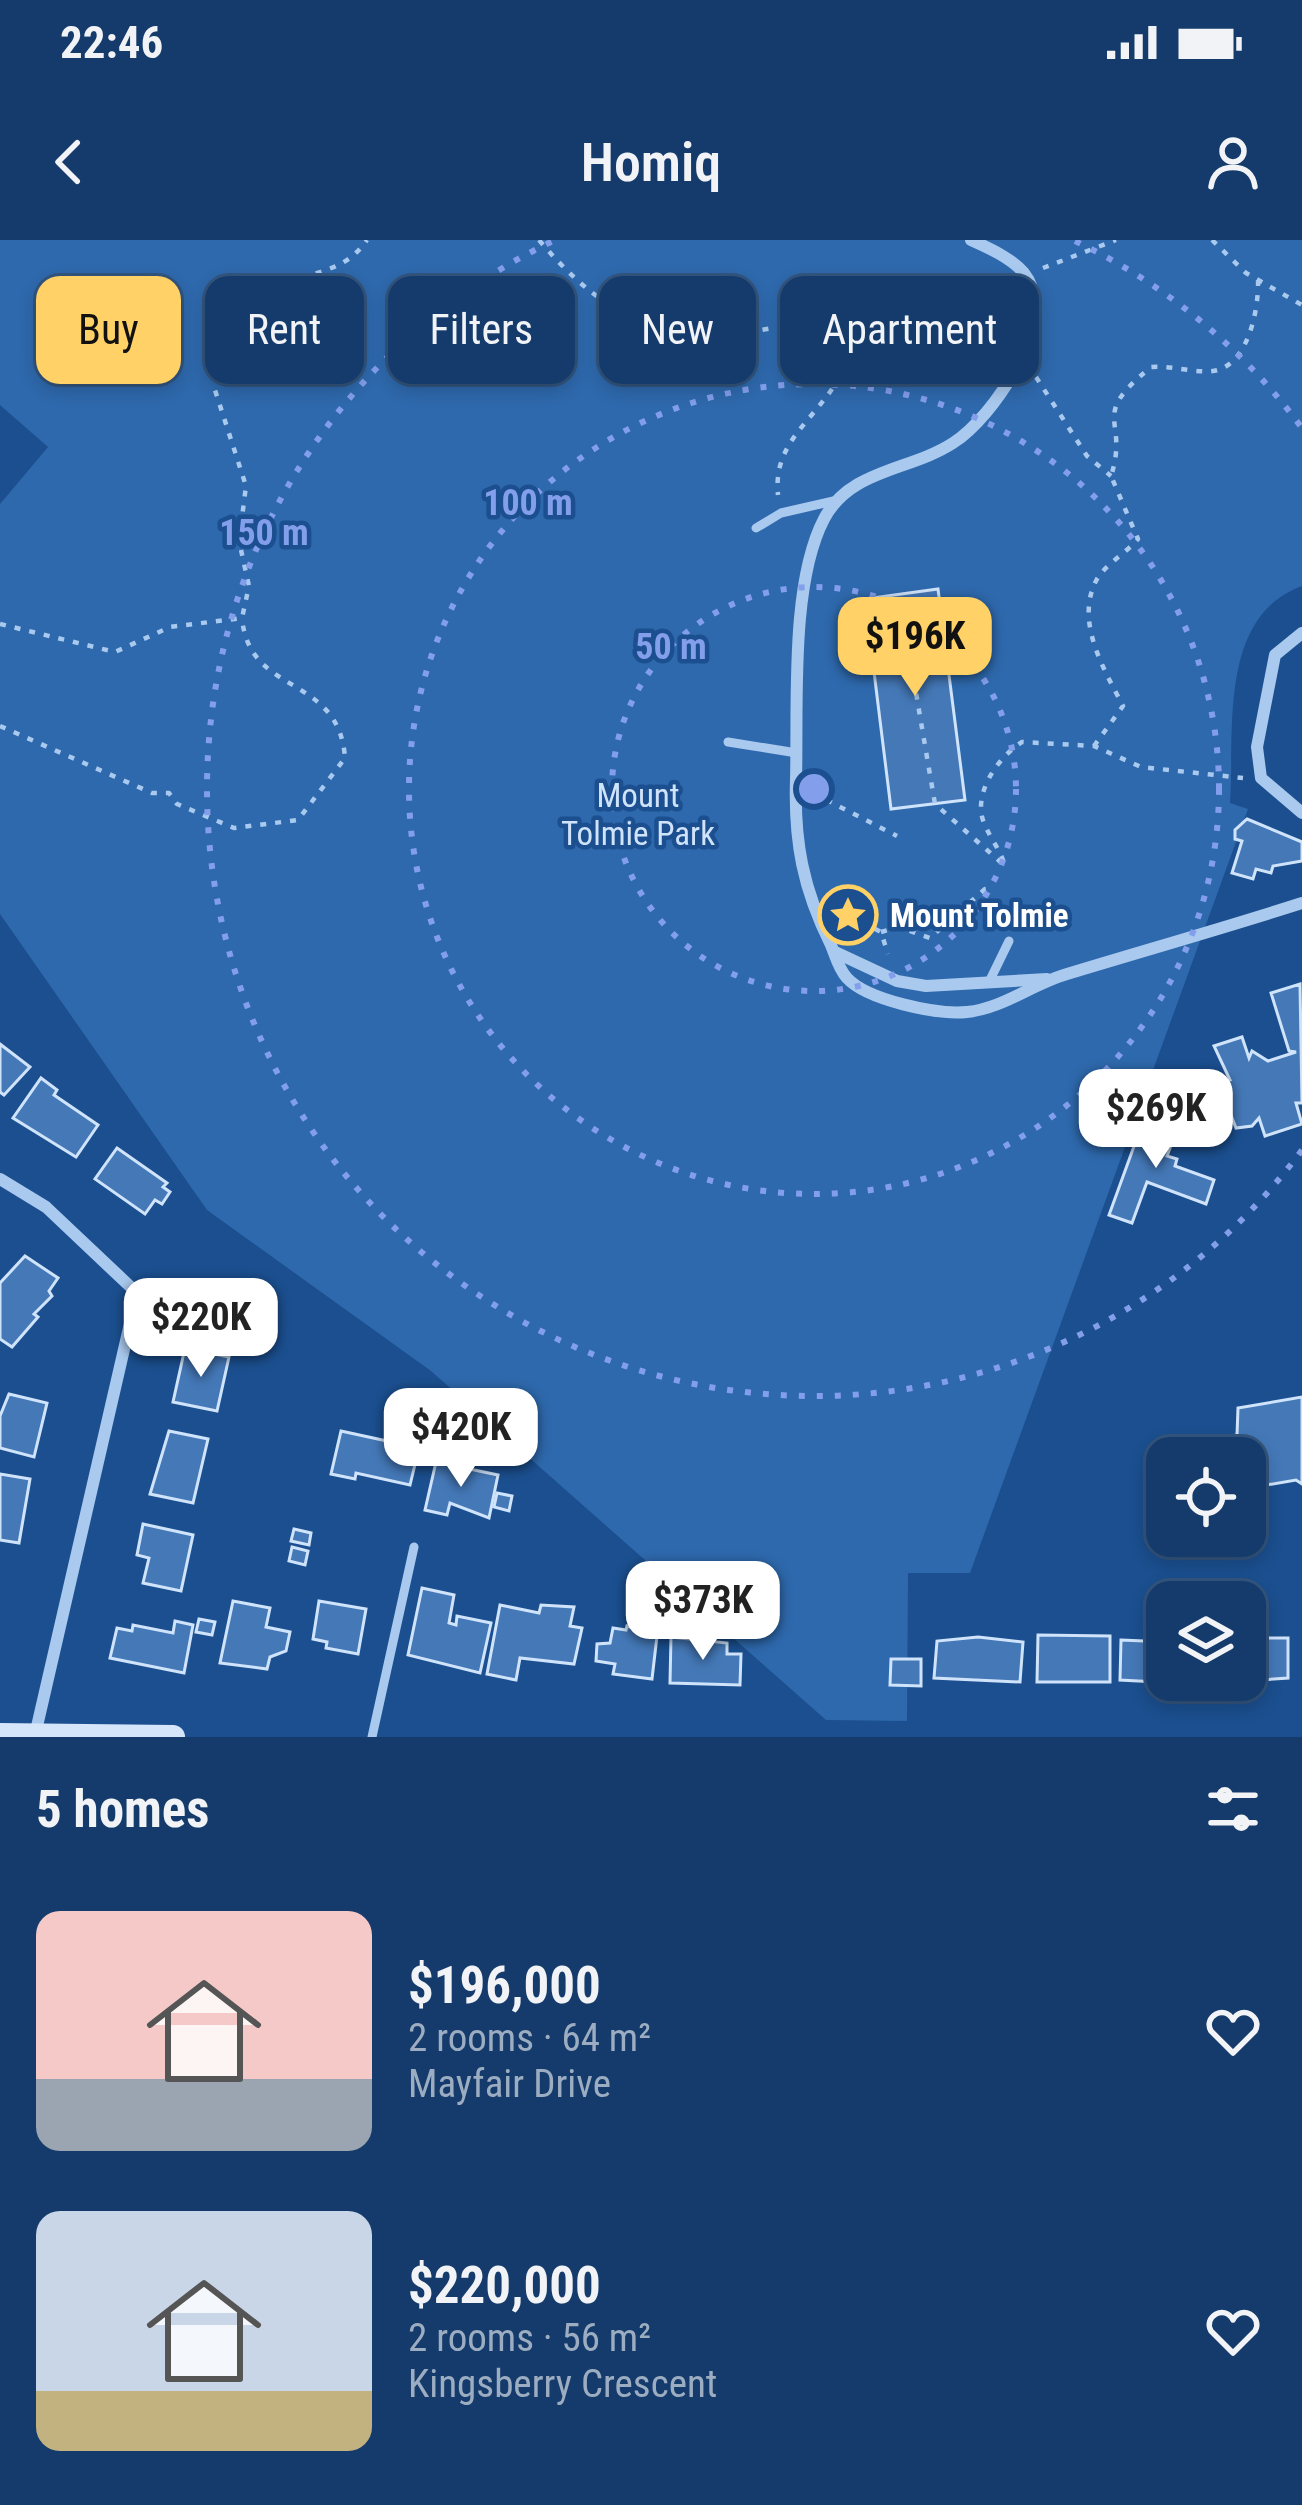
<!DOCTYPE html>
<html lang="en">
<head>
<meta charset="utf-8">
<style>
	:root { --surface:#143b6b; --page:#1d4271; --text:#f1f3f6; --muted:#9dadc1; --line:#33557e; --accent:#ffd166 }
	body { margin:0; font-family:"Roboto Condensed",sans-serif; background:var(--page); color:var(--text); height:100vh; display:flex; flex-direction:column; font-size:45px; white-space:nowrap }
	* { box-sizing:border-box; margin:0 }
	p { font-size:39px; color:var(--muted) }
	.icon { flex:none; width:66px; height:66px; fill:none; stroke:currentColor; stroke-width:2; stroke-linecap:round; stroke-linejoin:round }
	.map { position:relative; height:1497px; overflow:hidden }
	.drawer { display:flex; flex-direction:column; background:var(--surface); flex:1 }
	.drawer>* { flex:none }
	.hud { position:absolute; left:36px; top:36px; width:1230px; height:108px; display:flex; gap:24px }
	.tools { position:absolute; left:1146px; top:1197px; display:grid; gap:24px }
	.tools a { display:grid; place-items:center; width:120px; height:120px; border-radius:24px; background:var(--surface); box-shadow:0 6px 18px #0003,0 0 0 3px var(--line); font-size:60px }
	.price { position:absolute; translate:-50% -102px; padding:0 27px; border-radius:24px; background:#fff; color:#222; font-size:39px; line-height:78px; filter:drop-shadow(0 3px 6px #0008) }
	.price::after { content:''; position:absolute; left:50%; top:72px; width:36px; height:27px; margin-left:-18px; background:inherit; clip-path:polygon(0 0,100% 0,50% 100%) }
	.price.current { background:var(--accent); color:#111 }
	ul { padding:0; list-style:none }
	li { display:flex; align-items:center; gap:36px; height:300px; padding:0 36px }
	li span { display:grid; place-items:center; flex:none; width:336px; height:240px; border-radius:24px; color:#555 }
	li>.icon { margin-inline-start:auto }
	span .icon { width:144px; height:144px; fill:#fffc; stroke-width:1 }
	li b { font-size:51px }
	h2 { display:flex; justify-content:space-between; align-items:center; height:144px; padding:0 36px; font-size:51px }
	.chip { padding:0 42px; border-radius:24px; background:var(--surface); box-shadow:0 6px 18px #0003,0 0 0 3px var(--line); font-size:42px; line-height:108px }
	.chip.current { background:var(--accent); color:#111 }
	.status { display:flex; justify-content:space-between; align-items:center; height:84px; padding:0 60px; background:var(--surface); direction:ltr }
	.status svg { height:33px; fill:currentColor }
	header { display:flex; justify-content:space-between; align-items:center; height:156px; padding:0 36px; background:var(--surface); font-size:54px; font-weight:600 }
	.map>svg:first-child { display:block }
	.green { fill:#2e69ad }
	.building { fill:#4478b7; stroke:#cfe3fa; stroke-width:3 }
	.lines { fill:none; stroke-linecap:round; stroke-linejoin:round }
	.path { stroke:#a9c9ee; stroke-width:4.5; stroke-dasharray:6 9; stroke-linecap:butt }
	.lane { stroke:#a9c9ee; stroke-width:9 }
	.street { stroke:#a9c9ee; stroke-width:12 }
	.secondary { stroke:#d6e6fa; stroke-width:24 }
	.ring { fill:none; stroke:#839eea; stroke-width:6; stroke-dasharray:6 12 }
	.labels { text-anchor:middle; stroke-width:9; stroke-linejoin:round; paint-order:stroke }
	.park-label { font-size:33px; fill:#cfe3fa; stroke:#1b4f8f }
	.poi-label { font-size:33px; font-weight:bold; fill:#fff; stroke:#1b4f8f; text-anchor:start }
	.centre { fill:#839eea; stroke:#1b4f8f; stroke-width:6 }
	.ring-label { font-size:36px; text-anchor:middle; font-weight:bold; fill:#839eea; stroke:#1b4f8f; stroke-width:9; stroke-linejoin:round; paint-order:stroke }
</style>
</head>
<body>
<div class="status"><b>22:46</b><svg viewBox="0 0 49 12"><path d="M0 12V9h3v3zM5 12V6h3v6zM10 12V3h3v9zM15 12V0h3v12zM26 1h20v11H26zM47 4h2v5h-2z"/></svg></div>
<header><svg class="icon" aria-label="back" viewBox="0 0 24 24"><path d="M15 5l-7 7 7 7"/></svg>Homiq<svg class="icon" aria-label="person" viewBox="0 0 24 24"><circle cx="12" cy="8" r="4"/><path d="M4 21q1-7 8-7t8 7"/></svg></header>
<div class="map">
<svg width="1302" height="1497" viewBox="0 0 1302 1497">
	<rect width="100%" height="100%" fill="#1b4f8f"/>
	<path class="green" d="M0,0H1302V346C1218,377 1235,489 1230,563L1248,569L970,1333H908L907,1481L826,1480L431,1131L207,970L0,674V264L48,207L0,165Z"/>
	<g class="building">
		<path d="M938,349L965,560L891,569L865,359Z"/>
		<path d="M1247,579L1302,602V621L1273,626L1271,633L1256,629L1253,639L1232,633L1242,601L1235,599V590Z"/>
		<path d="M1300,744L1302,863H1296L1302,884L1265,896L1259,878L1252,886L1236,888L1219,844L1230,840L1214,806L1242,797L1249,818L1252,811L1268,821L1296,812L1289,811L1271,753Z"/>
		<path d="M0,804L30,827L4,855L0,852Z"/>
		<path d="M41,838L57,850L54,855L98,885L76,917L13,878Z"/>
		<path d="M1145,876L1178,888L1167,916L1177,919L1175,926L1214,940L1206,964L1147,942L1132,983L1109,975Z"/>
		<path d="M117,908L167,943L163,947L170,952L162,964L155,960L145,974L95,939Z"/>
		<path d="M25,1016L58,1038L49,1051L52,1056L34,1074L38,1077L12,1107L0,1099V1043Z"/>
		<path d="M198,1044L259,1057L252,1091L225,1086L224,1093L213,1091L210,1105L186,1100Z"/>
		<path d="M185,1108L229,1117L217,1171L173,1162Z"/>
		<path d="M9,1154L47,1163L34,1217L0,1208V1176Z"/>
		<path d="M1302,1157V1244L1296,1240L1255,1247L1256,1257L1245,1264V1218H1175L1214,1208L1212,1199L1237,1195L1238,1168Z"/>
		<path d="M169,1191L208,1199L193,1263L150,1254Z"/>
		<path d="M341,1191L419,1208L410,1245L356,1233L355,1239L331,1234Z"/>
		<path d="M436,1222L498,1235L489,1278L450,1263L447,1275L425,1270Z"/>
		<path d="M0,1234L30,1239L19,1303L0,1300Z"/>
		<path d="M497,1253L512,1256L509,1271L494,1267Z"/>
		<path d="M143,1284L193,1295L181,1351L143,1343L149,1318L137,1315Z"/>
		<path d="M294,1289L311,1293L309,1305L291,1301Z"/>
		<path d="M292,1307L308,1311L305,1325L289,1321Z"/>
		<path d="M422,1348L454,1355L449,1383L456,1385L457,1376L491,1383L480,1433L408,1415Z"/>
		<path d="M233,1361L270,1368L266,1387L290,1392L286,1411L270,1417L267,1429L220,1423Z"/>
		<path d="M319,1361L366,1369L358,1414L326,1408L327,1402L313,1399Z"/>
		<path d="M500,1365L539,1373L541,1365L574,1367L570,1386L582,1388L574,1424L520,1418L516,1440L487,1434Z"/>
		<path d="M199,1379L215,1382L212,1395L196,1392Z"/>
		<path d="M175,1381L193,1385L184,1433L110,1418L117,1388L132,1391L133,1385L173,1393Z"/>
		<path d="M627,1386L657,1396L652,1439L613,1434L615,1424L596,1421L597,1404L610,1403L613,1388L626,1390Z"/>
		<path d="M1038,1395L1110,1396V1442H1037Z"/>
		<path d="M671,1397L727,1403V1414H741L740,1445L670,1443Z"/>
		<path d="M978,1397L1023,1402L1020,1442L934,1438L937,1401Z"/>
		<path d="M1245,1398H1288V1438L1221,1443L1245,1440Z"/>
		<path d="M1121,1400L1167,1402V1440L1177,1443L1120,1440Z"/>
		<path d="M891,1419H921V1446L890,1445Z"/>
	</g>
	<g class="lines">
		<g class="path">
			<path d="M539,0C590,60 638,95 722,95C758,95 800,73 829,101L836,143C810,184 773,204 778,255"/>
			<path d="M1212,0L1246,33L1302,65"/>
			<path d="M1043,28L1116,0"/>
			<path d="M1036,137L1087,216L1111,236"/>
			<path d="M901,365L935,564L1005,626C1000,609 990,598 984,583C972,554 998,517 1022,502L1094,506L1141,527L1243,538"/>
			<path d="M0,384L115,412L170,387L242,378L249,346L239,301L246,246L214,147L222,139L257,135C276,111 266,76 290,49C311,26 341,37 367,0"/>
			<path d="M0,486L152,553H169L177,564L234,588L298,580L345,518C339,433 249,457 242,378"/>
			<path d="M1094,506L1123,466C1104,429 1074,381 1097,339C1106,324 1126,313 1138,299L1111,236C1130,177 1087,179 1151,127C1172,125 1200,135 1218,130C1250,120 1259,66 1258,39"/>
			<path d="M813,553L897,596"/>
			<path d="M848,675L881,692L888,714"/>
			<path d="M881,692L898,687L930,698L985,649L993,648"/>
		</g>
		<g class="lane">
			<path d="M756,288L781,273L838,260"/>
			<path d="M728,502L797,513"/>
			<path d="M990,740L1009,701"/>
			<path d="M372,1497L414,1307"/>
		</g>
		<g class="street">
			<path d="M971,0C989,8 1011,18 1024,33C1061,79 993,178 953,203C910,231 850,229 824,279C790,344 798,466 796,540C794,602 803,649 831,705C835,715 839,730 847,738C867,760 937,775 967,772C1004,768 1032,744 1067,734C1146,710 1224,688 1302,663"/>
			<path d="M1302,393L1275,415L1257,507L1261,538L1302,573"/>
			<path d="M835,712L897,741L926,746L1047,739"/>
			<path d="M0,939L46,967L137,1053L35,1495"/>
		</g>
		<path class="secondary" d="M0,1495L173,1497"/>
	</g>
	<g class="ring">
		<circle cx="814" cy="549" r="202"/>
		<circle cx="814" cy="549" r="405"/>
		<path d="M1302 910A607 607 0 1 1 553 1M1075 1A607 607 0 0 1 1302 188"/>
	</g>
	<defs>
		<g id="sight-ring" transform="scale(3)"><circle r="9.5" fill="#1b4f8f" stroke="#ffd166" stroke-width="1.5"/><path d="M0-6L1.8-2.2L6-1.7L2.9 1.2L3.7 5.4L0 3.3L-3.7 5.4L-2.9 1.2L-6-1.7L-1.8-2.2Z" fill="#ffd166"/></g>
	</defs>
	<g fill-rule="evenodd">
		<use href="#sight-ring" x="848" y="675"/>
	</g>
	<g class="labels">
		<g class="park-label">
			<text x="638" y="567">Mount<tspan x="638" dy="38">Tolmie Park</tspan></text>
		</g>
		<g class="poi-label">
			<text x="890" y="687">Mount Tolmie</text>
		</g>
	</g>
	<circle cx="814" cy="549" r="18" class="centre"/>
	<g class="ring-label">
		<text x="528" y="275">100 m</text>
		<text x="264" y="305">150 m</text>
		<text x="671" y="419">50 m</text>
	</g>
</svg>
<div class="tools">
<a><svg class="icon" aria-label="locate" viewBox="0 0 24 24"><circle cx="12" cy="12" r="6"/><path d="M12 2v4M12 18v4M2 12h4M18 12h4"/></svg></a>
<a><svg class="icon" aria-label="layers" viewBox="0 0 24 24"><path d="M12 4l9 5-9 5-9-5zM3 14l9 5 9-5"/></svg></a>
</div>
<b class="price current" style="left:915px;top:459px">$196K</b>
<b class="price" style="left:1156px;top:931px">$269K</b>
<b class="price" style="left:201px;top:1140px">$220K</b>
<b class="price" style="left:461px;top:1250px">$420K</b>
<b class="price" style="left:703px;top:1423px">$373K</b>
<div class="hud">
<a class="chip current">Buy</a>
<a class="chip">Rent</a>
<a class="chip">Filters</a>
<a class="chip">New</a>
<a class="chip">Apartment</a>
</div>
</div>
<section class="drawer">
<h2>5 homes<svg class="icon" aria-label="filters" viewBox="0 0 24 24"><path d="M4 7h16M4 17h16"/><circle cx="9" cy="7" r="2"/><circle cx="15" cy="17" r="2"/></svg></h2>
<ul>
<li><span style="background:linear-gradient(#f6c9c9 70%,#9aa5b1 0)"><svg class="icon" aria-label="home" viewBox="0 0 24 24"><path d="M3 11l9-7 9 7M6 9v11h12V9"/></svg></span><div><b>$196,000</b><p>2 rooms · 64 m²</p><p>Mayfair Drive</p></div><svg class="icon" aria-label="heart" viewBox="0 0 24 24"><path d="M12 20l-8-8c-3-5 5-10 8-4 3-6 11-1 8 4z"/></svg></li>
<li><span style="background:linear-gradient(#c9d6e8 75%,#c2b280 0)"><svg class="icon" aria-label="home" viewBox="0 0 24 24"><path d="M3 11l9-7 9 7M6 9v11h12V9"/></svg></span><div><b>$220,000</b><p>2 rooms · 56 m²</p><p>Kingsberry Crescent</p></div><svg class="icon" aria-label="heart" viewBox="0 0 24 24"><path d="M12 20l-8-8c-3-5 5-10 8-4 3-6 11-1 8 4z"/></svg></li>
</ul>
</section>
</body>
</html>
